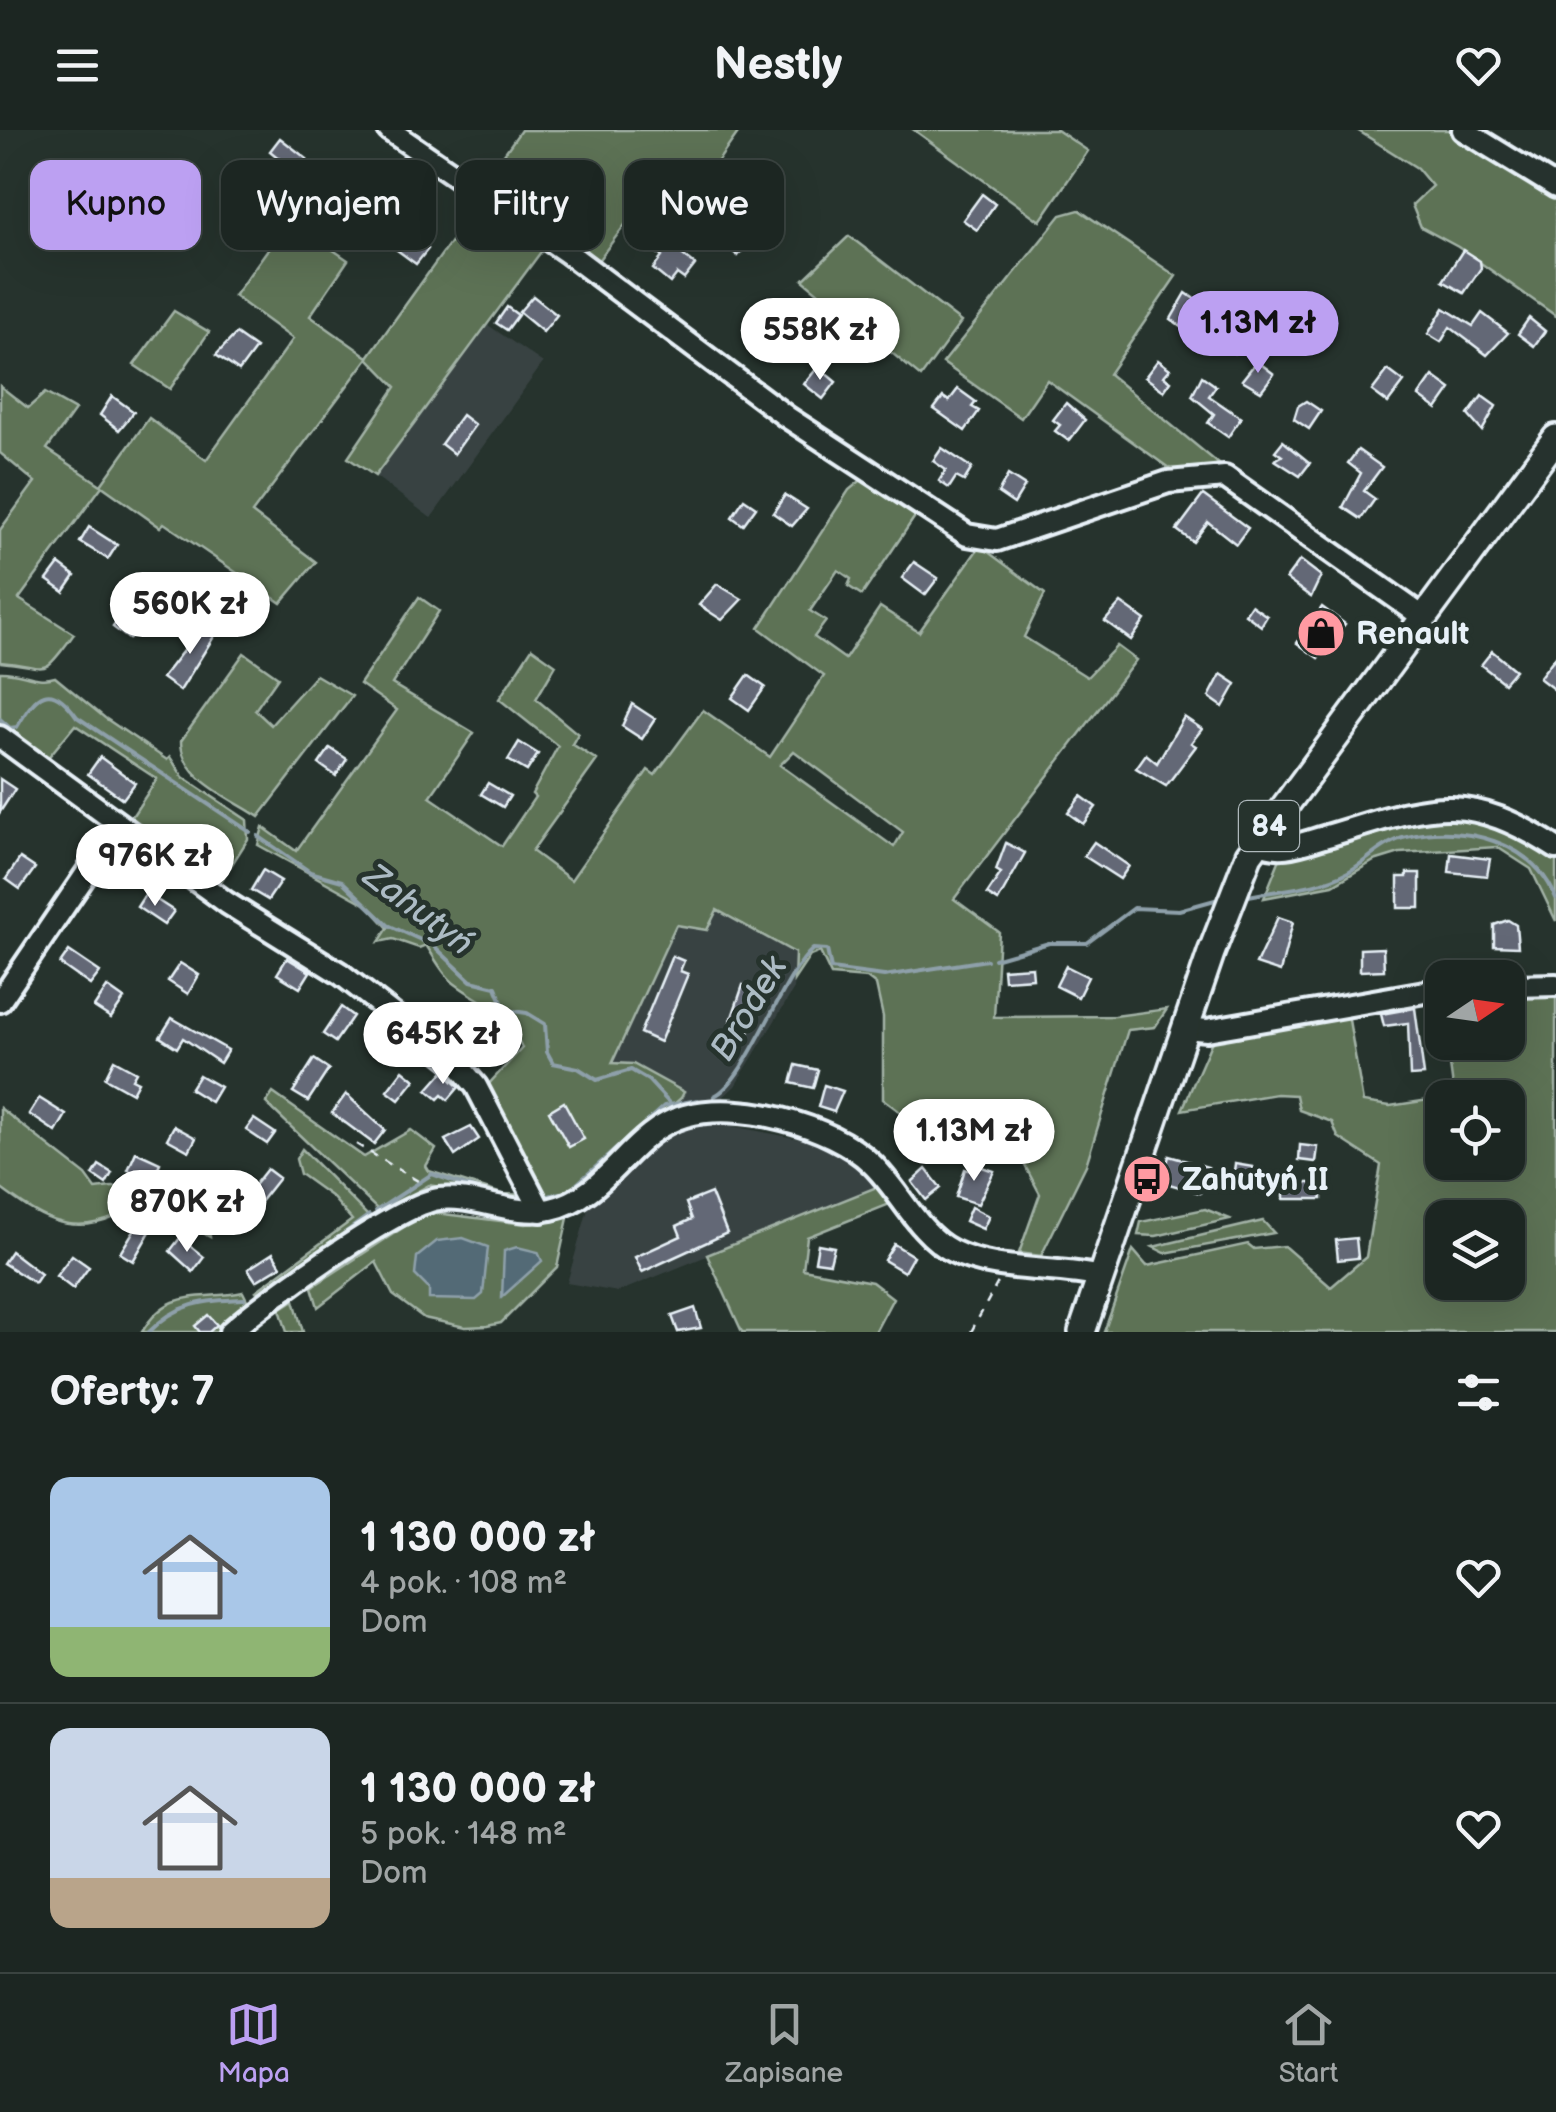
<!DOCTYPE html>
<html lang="pl">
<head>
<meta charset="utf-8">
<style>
	:root { --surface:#1c2622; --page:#252e2a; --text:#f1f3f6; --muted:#a0a5a5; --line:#3a4340; --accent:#bca0f2 }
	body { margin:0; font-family:"Balsamiq Sans",sans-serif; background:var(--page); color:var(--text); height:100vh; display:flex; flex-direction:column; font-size:38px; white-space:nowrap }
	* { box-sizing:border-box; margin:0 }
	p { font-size:32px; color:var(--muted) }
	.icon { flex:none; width:55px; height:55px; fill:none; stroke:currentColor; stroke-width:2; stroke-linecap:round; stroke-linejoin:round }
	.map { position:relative; height:1202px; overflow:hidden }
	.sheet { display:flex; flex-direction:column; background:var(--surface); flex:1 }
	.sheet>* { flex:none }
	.top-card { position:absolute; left:30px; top:30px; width:1000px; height:90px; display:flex; gap:20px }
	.needle { width:65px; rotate:77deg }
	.fabs { position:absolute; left:1425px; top:830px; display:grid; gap:20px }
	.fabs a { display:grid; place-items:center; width:100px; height:100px; border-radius:20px; background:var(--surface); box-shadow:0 10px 40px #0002,0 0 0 2px var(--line); font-size:50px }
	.price { position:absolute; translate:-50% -85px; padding:0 22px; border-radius:35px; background:#fff; color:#222; font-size:32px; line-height:65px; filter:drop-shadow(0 2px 5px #0008) }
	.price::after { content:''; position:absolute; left:50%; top:60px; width:30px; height:22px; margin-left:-15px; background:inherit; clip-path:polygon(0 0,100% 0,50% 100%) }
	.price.active { background:var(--accent); color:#111 }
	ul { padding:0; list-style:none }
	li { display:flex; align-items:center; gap:30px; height:250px; padding:0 50px }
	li+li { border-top:2px solid var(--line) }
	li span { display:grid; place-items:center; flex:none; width:280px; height:200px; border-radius:20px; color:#555 }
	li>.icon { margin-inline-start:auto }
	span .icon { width:120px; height:120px; fill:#fffc; stroke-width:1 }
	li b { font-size:42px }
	h2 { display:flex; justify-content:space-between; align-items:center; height:120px; padding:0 50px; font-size:42px }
	.chip { padding:0 35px; border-radius:20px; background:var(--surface); box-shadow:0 10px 40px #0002,0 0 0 2px var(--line); font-size:35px; line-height:90px }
	.chip.active { background:var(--accent); color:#111 }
	header { display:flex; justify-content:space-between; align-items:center; height:130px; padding:0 50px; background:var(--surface); font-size:45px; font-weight:700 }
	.menu { display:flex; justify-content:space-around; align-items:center; height:140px; border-top:2px solid var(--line); background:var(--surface); font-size:28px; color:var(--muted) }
	.menu a { display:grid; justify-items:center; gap:5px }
	.menu .active { color:var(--accent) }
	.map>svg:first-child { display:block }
	.built { fill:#394343 }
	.green { fill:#5d7255; stroke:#a2b2a6; stroke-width:2.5; fill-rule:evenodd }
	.water { fill:#526a76; stroke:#8ea0aa; stroke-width:2.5 }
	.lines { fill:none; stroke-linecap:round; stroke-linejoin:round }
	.stream { stroke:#8ea0aa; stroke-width:4 }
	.building { fill:#646876; stroke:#e8f1f8; stroke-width:2.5 }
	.minor-casing { stroke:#e8f1f8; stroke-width:28 }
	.major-casing { stroke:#e8f1f8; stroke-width:32 }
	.path { stroke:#e8f1f8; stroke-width:2.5; stroke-dasharray:8 8; stroke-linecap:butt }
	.minor { stroke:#26332d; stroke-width:20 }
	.major { stroke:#26332d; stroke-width:25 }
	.labels { text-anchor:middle; stroke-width:10; stroke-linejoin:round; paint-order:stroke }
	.shield { fill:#26332d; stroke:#aeb8bb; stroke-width:2.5 }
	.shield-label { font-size:30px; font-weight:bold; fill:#e8f1f8 }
	.poi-label { font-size:32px; font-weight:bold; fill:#e8f1f8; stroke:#26332d; text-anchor:start }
	.water-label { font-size:35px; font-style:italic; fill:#acbbc4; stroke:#26332d }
</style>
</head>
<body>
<header><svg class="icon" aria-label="menu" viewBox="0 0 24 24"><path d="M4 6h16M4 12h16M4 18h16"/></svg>Nestly<svg class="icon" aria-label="heart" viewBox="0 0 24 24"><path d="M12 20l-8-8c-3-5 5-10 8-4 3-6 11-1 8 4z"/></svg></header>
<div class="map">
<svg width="1556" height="1202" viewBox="0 0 1556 1202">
	<rect width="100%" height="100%" fill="#26332d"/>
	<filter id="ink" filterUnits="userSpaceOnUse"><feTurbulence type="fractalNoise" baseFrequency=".01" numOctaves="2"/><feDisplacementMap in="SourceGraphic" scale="20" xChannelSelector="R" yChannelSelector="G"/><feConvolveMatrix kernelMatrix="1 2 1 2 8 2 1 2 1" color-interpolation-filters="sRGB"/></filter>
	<g filter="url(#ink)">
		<g class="built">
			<path d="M488,195L543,233L431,388L375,346Z"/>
			<path d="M717,780L795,824L794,859L735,956L719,971L661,986L681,968L633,934H612L677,795L707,800Z"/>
			<path d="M711,992L805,1010L856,1033L879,1056L618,1162L567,1153L590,1072L660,1007L679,996Z"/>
		</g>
		<g class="green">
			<path d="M521,0H740L696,62L667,39L597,132L484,52Z"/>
			<path d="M914,0H1057L1088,21L1040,91Z"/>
			<path d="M1357,0H1450L1556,65V186L1458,117L1421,97L1412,75L1432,56L1417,38Z"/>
			<path d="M480,71L546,115L375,346L348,328L396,257L368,228L252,383L316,432L281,473L164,393L160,397L102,356L19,469L74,504C39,551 52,536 0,532V400L35,352L0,323V256L28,278L45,263L75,280L47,319L101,355L149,288L206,330L293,209L234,166L289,90L348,130L310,186L368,227Z"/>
			<path d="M1079,80L1176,146L1109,244L1219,334L1180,346L1047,250L1021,288L943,233L1061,85Z"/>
			<path d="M849,106L961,192L921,247L803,150Z"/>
			<path d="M174,181L209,202L170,259L134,235Z"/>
			<path d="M865,347L918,382L862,465L848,456L851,449L838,440L810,481L826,491L814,507L845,529L880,477L919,502L980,416L1045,464L1024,507L1087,547L1117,516L1136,530L954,769L999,802L994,887L1115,886L1167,879L1155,897L1128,900L1086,1035L1041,1126L1019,1123L1040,1064L1007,1002L983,987L965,1018L915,993L883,969V887L876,855L867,848L831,845L820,822L810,826L794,850L795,823L717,780L707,800L676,795L612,933L633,934L684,962L681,968L569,1067L545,1072L486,957L522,918C505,876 487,878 454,853C443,845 434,827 426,815L419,818L393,809L379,812L388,798L367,775L258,715L263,697L296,721L397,580L360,554L419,467L439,481L392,554L474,603L430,667L502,716L535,667L532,664L558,616L499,569L532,518L556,535L536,569L578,604L572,614L597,630L532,721L571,750L648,640L655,645L703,580L770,627L824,546L759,498L849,360ZM794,621L903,702L894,717L780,635Z"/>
			<path d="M244,523L278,547L255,580L271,595L316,545L352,566L259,687C231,668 181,649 181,611Z"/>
			<path d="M0,542C22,541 34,553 55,547L105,588L167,630L170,627L183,647L247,690L248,709L217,758L129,691L157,649L75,595L46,630L0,599Z"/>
			<path d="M1420,682L1483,685L1556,725V791L1531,739L1497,717L1400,723L1374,731L1333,755L1264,768L1281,726Z"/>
			<path d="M1556,860V1202H1104L1133,1120L1147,1136L1248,1114L1254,1119L1284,1116L1331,1157L1366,1127L1381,1035L1338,1007L1332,992L1299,980L1296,965L1276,964L1182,980L1215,904L1347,878L1363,972L1390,976L1442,968V1032H1508V968L1446,967L1454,964L1447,913L1508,912V861ZM1442,1088H1508V1152H1442Z"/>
			<path d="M273,963L364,1027L411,1000L436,1019L426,1036L429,1041L502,1064L527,1065L529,1073L429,1055L380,1082L266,973Z"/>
			<path d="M0,978L86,1045L96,1059C149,1050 167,1067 209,1095L210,1107C196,1099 178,1084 162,1080C145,1075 131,1080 115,1087C68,1107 38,1086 0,1058Z"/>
			<path d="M302,1019L372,1090L263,1169L256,1161L352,1090L332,1067L300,1044L296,1029Z"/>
			<path d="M879,1056L890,1074L807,1107L803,1139L872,1152L893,1168L875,1202H742L707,1125Z"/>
			<path d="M1205,1079L1230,1089L1156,1106L1138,1105L1141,1092Z"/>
			<path d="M427,1082L525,1094L568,1088L557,1137L501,1193L487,1196L465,1197L424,1188L393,1165L376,1132L318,1177L312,1157Z"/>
			<path d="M1263,1091L1274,1103L1165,1123L1153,1117Z"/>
			<path d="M243,1162L251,1178L220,1202H142C169,1156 200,1171 243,1162Z"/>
			<path d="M294,1170L303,1202H287L280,1179Z"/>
		</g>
		<g class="water">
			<path d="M463,1108L488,1117L483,1164L476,1170L429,1169V1159L415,1145L417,1127L437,1111Z"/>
			<path d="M517,1117L538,1122L542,1131L502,1167L504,1121Z"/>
		</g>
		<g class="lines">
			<g class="stream">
				<path d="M0,589L10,598L17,597C37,563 50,549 77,587L250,702"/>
				<path d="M258,706L310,742L342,751L388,795L434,816L471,851L496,857L505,880L527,883L545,894L547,922L553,933L578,938L597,950L631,940L648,950L671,975"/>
				<path d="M1243,767C1276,760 1319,758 1348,742C1369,730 1383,712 1407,707C1464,694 1533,711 1556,768"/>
				<path d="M994,829L1049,813H1087L1134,778L1179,780L1215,770"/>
				<path d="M714,966C745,954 783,844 813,819L827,820L831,839L884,846L987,830"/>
				<path d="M505,1068H525"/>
				<path d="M540,1068L569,1061L664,976L698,970"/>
				<path d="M376,1081L432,1044L486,1063"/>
				<path d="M289,1144L369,1085"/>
				<path d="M149,1202C178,1172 204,1171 244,1169"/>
			</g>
		</g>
		<g class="building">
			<path d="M280,8L307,29L296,42L270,21Z"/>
			<path d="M340,54L356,65L339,88L324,76Z"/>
			<path d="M982,64L995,74L977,100L963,90Z"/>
			<path d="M409,105L428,119L416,134L397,120Z"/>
			<path d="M734,106L746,116L738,126L726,116Z"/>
			<path d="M662,108L695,135L684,149L677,144L670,153L653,139L662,127L653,119Z"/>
			<path d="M1463,120L1480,131L1481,138L1464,163L1443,151Z"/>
			<path d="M1186,163L1203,175L1186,200L1171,189Z"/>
			<path d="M533,166L557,185L543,202L519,182Z"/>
			<path d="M507,177L518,185L507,200L496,193Z"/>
			<path d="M1444,178L1473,196L1482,183L1508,203L1487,225L1450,197L1441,212L1428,204Z"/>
			<path d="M1529,188L1545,201L1534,216L1518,204Z"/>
			<path d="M838,191L859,207L849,220L828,204Z"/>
			<path d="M1239,194L1250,202L1234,223L1223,216Z"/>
			<path d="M236,204L256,218L239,241L216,225Z"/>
			<path d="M1158,230L1170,239L1164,246L1171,251L1164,261L1145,247Z"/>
			<path d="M1257,231L1274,244L1261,261L1242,250Z"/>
			<path d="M818,237L836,252L823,269L804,254Z"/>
			<path d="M1388,240L1404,252L1388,273L1372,261Z"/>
			<path d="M1202,246L1216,256L1209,266L1241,288L1228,307L1208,293L1214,284L1192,266Z"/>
			<path d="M1433,246L1451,259L1437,279L1419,266Z"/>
			<path d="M958,259L976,272L972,277L979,281L965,301L934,279L943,267L949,271Z"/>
			<path d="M112,266L134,282L119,300L100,285Z"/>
			<path d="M1482,266L1496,276L1482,301L1468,285Z"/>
			<path d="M1306,271L1321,281L1309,299L1294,289L1298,276Z"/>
			<path d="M1066,273L1085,290L1069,311L1055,301L1060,295L1053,290Z"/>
			<path d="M462,285L475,295L454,324L441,314Z"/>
			<path d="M1283,311L1310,333L1300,346L1275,330L1282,326L1275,321Z"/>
			<path d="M942,318L972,338L964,351L956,347L949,358L939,351L946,340L933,331Z"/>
			<path d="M1358,320L1382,337L1364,361L1375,369L1361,389L1343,377L1361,343L1348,333Z"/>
			<path d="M1008,345L1025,356L1014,374L998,363Z"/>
			<path d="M785,365L807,379L792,396L773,383Z"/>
			<path d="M1203,365L1248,398L1236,414L1208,392L1193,412L1177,400Z"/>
			<path d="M744,369L756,377L743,395L732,387Z"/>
			<path d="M89,397L117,415L108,429L80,412Z"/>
			<path d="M1300,430L1321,446L1311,467L1286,449Z"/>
			<path d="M914,432L938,448L925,465L902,448Z"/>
			<path d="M59,434L75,446L64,462L47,450Z"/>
			<path d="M149,445L163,455L150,474L136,464Z"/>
			<path d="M717,454L742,469L722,490L699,475Z"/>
			<path d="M1121,473L1145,490L1131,510L1105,491Z"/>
			<path d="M1251,475L1267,486L1261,496L1245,484Z"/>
			<path d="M1322,477L1345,494L1318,528L1297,513Z"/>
			<path d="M122,484L139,496L129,509L113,497Z"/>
			<path d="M206,491L218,500L180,561L162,548Z"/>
			<path d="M1492,521L1515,540L1504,553L1481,535Z"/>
			<path d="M1556,526V561L1539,548Z"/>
			<path d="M1221,544L1236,554L1223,577L1209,567Z"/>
			<path d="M748,545L765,557L749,580L732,568Z"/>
			<path d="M632,574L655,589L642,609L622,596Z"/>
			<path d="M1184,587L1202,599L1191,613L1196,616L1166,656L1136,638L1146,624L1157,633Z"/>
			<path d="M519,612L538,624L527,641L508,630Z"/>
			<path d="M330,618L347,629L336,646L319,634Z"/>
			<path d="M100,627L135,653L123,669L88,644Z"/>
			<path d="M0,649L15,659L0,682Z"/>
			<path d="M488,653L510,666L503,677L481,664Z"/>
			<path d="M1081,666L1096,677L1083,694L1068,683Z"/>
			<path d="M1094,712L1129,736L1120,749L1084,726Z"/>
			<path d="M1006,713L1025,723L998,771L987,764L1001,743L996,740Z"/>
			<path d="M1451,724L1490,729L1487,746L1449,742Z"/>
			<path d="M20,728L35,738L20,759L6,749Z"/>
			<path d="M263,740L281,751L268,770L251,760Z"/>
			<path d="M1407,743H1420V778H1398V747H1407Z"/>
			<path d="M146,763L174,781L164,795L137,777Z"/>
			<path d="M1278,787L1293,792L1280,842L1256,834Z"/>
			<path d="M1508,790L1516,795L1518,817L1494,816V795Z"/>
			<path d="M1383,818L1384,840L1360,841V819Z"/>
			<path d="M69,821L100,842L90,855L60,834Z"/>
			<path d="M672,826L684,831L680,841L688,844L660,912L640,903Z"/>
			<path d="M287,828L310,842L300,858L277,844Z"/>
			<path d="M180,833L199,845L188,864L168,851Z"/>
			<path d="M1066,836L1088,847L1078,867L1056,856Z"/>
			<path d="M1032,837L1033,848L1004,850L1003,839Z"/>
			<path d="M743,855L763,862L749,903L729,896Z"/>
			<path d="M107,857L124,869L111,888L94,877Z"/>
			<path d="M341,877L353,886L335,912L323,904Z"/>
			<path d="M1415,878L1424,945L1410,946L1408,893L1384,896L1381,884Z"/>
			<path d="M172,888L228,920L220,933L183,908L177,918L160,907Z"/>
			<path d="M479,901L496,917L481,932L464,916Z"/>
			<path d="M314,929L329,939L308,971L293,962Z"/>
			<path d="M114,930L136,942L132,949L138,952L132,963L105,948Z"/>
			<path d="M796,935L818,940L813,958L791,953Z"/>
			<path d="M403,940L415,950L399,970L387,961Z"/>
			<path d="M443,942L459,957L448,970L442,965L438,969L427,960Z"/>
			<path d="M199,945L220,957L211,972L190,959Z"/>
			<path d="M824,955L843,961L834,982L818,977Z"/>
			<path d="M346,964L385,1000L374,1014L332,983Z"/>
			<path d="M39,968L66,985L56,1002L29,984Z"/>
			<path d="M564,972L584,1009L569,1017L549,981Z"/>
			<path d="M254,989L275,1003L267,1014L246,1000Z"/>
			<path d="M174,996L196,1008L189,1021L167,1009Z"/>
			<path d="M471,997L479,1009L455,1026L445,1010Z"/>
			<path d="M1300,1015L1318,1017L1316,1032L1299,1030Z"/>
			<path d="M136,1022L160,1033L152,1051L128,1040Z"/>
			<path d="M1169,1026L1208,1037L1200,1063L1162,1052Z"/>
			<path d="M973,1034L994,1041L978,1074L956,1067L965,1039L971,1041Z"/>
			<path d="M1235,1034L1253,1037L1250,1056L1232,1054Z"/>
			<path d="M99,1035L112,1043L106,1054L93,1045Z"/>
			<path d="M267,1039L279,1048L260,1072L248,1063Z"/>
			<path d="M926,1039L941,1058L926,1070L912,1052Z"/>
			<rect x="1284" y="1053" width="38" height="16"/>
			<path d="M711,1063L727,1103L642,1142L635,1127L681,1106L677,1096L692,1089L686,1073Z"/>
			<path d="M971,1077L989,1086L983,1099L965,1091Z"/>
			<path d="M139,1092L151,1100L133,1131L120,1123Z"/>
			<path d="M180,1108L204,1127L193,1142L170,1121Z"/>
			<path d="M1356,1108L1358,1128L1338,1130L1336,1110Z"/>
			<path d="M818,1114L834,1117L830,1133L815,1131Z"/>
			<path d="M894,1114L913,1126L904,1142L884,1130Z"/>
			<path d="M11,1121L41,1144L35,1153L3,1133Z"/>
			<path d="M273,1123L281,1136L256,1151L248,1139Z"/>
			<path d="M72,1125L89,1137L73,1159L56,1146Z"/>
			<path d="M695,1178L701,1198L678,1202L672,1186Z"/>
			<path d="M208,1185L217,1195L209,1202H200L195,1196Z"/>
		</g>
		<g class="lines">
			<g class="minor-casing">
				<g id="minor">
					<path d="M389,0L568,123L787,287L967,405L997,410L1168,352L1225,347L1423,487"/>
					<path d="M1463,0L1556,57"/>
					<path d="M0,607L227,773L341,844L458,935L476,956L541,1081"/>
					<path d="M1258,712C1281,723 1300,714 1324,707C1425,677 1461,656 1556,718"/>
					<path d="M1508,856L1556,855"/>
					<path d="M0,871L118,697"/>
					<path d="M1185,898L1207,900L1442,859"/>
					<path d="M230,1202C263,1172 399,1074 439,1069C476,1065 513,1087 551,1079C608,1067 630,1001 685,986C739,971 830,994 871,1033C899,1059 917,1103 952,1121C996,1143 1054,1136 1101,1147"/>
				</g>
			</g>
			<g class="major-casing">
				<path id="major" d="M1082,1202L1211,823L1249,725L1556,308"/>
			</g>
			<g class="path">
				<path d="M356,1014L423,1054"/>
				<path d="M971,1202L998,1152"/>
			</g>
			<use href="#minor" class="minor"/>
			<use href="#major" class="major"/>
		</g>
	</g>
	<defs>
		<g id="shop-disc" transform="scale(2.5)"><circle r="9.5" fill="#ff9aa2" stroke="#26332d"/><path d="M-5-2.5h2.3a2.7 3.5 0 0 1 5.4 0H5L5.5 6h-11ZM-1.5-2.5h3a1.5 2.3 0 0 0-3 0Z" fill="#111"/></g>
		<g id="bus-disc" transform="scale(2.5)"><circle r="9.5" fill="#ff9aa2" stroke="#26332d"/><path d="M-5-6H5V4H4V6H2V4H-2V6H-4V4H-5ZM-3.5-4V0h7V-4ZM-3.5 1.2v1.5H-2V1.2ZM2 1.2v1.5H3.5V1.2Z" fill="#111"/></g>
	</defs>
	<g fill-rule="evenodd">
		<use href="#shop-disc" x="1321" y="503"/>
		<use href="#bus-disc" x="1147" y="1049"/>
	</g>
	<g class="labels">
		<rect class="shield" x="1239" y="671" width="60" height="50" rx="8"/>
		<g class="shield-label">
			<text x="1269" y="706">84</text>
		</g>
		<g class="poi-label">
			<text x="1356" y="514">Renault</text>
			<text x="1182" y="1060">Zahutyń II</text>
		</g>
		<g class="water-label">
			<text transform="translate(419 779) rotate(37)" y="12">Zahutyń</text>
			<text transform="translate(748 878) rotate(-59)" y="12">Brodek</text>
		</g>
	</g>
</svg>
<div class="fabs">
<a><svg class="needle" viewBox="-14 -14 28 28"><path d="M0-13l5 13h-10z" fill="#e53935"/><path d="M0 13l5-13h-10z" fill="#a0a5a5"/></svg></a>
<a><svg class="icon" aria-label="locate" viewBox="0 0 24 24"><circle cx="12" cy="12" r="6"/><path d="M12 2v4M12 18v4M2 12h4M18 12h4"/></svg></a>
<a><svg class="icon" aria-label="layers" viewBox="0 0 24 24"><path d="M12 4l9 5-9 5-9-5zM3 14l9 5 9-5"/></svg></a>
</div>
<b class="price active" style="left:1258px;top:246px">1.13M zł</b>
<b class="price" style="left:820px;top:253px">558K zł</b>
<b class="price" style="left:190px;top:527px">560K zł</b>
<b class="price" style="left:155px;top:779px">976K zł</b>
<b class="price" style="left:443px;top:957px">645K zł</b>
<b class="price" style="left:974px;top:1054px">1.13M zł</b>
<b class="price" style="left:187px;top:1125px">870K zł</b>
<div class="top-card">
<a class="chip active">Kupno</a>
<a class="chip">Wynajem</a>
<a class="chip">Filtry</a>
<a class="chip">Nowe</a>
</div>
</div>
<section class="sheet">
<h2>Oferty: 7<svg class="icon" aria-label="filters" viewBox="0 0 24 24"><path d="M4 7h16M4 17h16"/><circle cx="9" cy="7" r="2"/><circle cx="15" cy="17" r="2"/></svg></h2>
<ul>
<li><span style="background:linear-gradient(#a9c7e8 75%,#8fb573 0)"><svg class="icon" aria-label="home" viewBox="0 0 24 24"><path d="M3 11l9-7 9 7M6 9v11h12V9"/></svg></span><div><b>1 130 000 zł</b><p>4 pok. · 108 m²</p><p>Dom</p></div><svg class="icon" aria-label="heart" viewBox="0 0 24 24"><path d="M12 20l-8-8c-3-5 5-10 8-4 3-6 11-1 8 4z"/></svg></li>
<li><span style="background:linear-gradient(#c9d6e8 75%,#b9a48a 0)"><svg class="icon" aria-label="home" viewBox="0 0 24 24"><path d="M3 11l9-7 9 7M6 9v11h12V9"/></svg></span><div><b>1 130 000 zł</b><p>5 pok. · 148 m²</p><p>Dom</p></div><svg class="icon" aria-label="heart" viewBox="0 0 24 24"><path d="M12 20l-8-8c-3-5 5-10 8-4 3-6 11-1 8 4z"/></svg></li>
</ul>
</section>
<nav class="menu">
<a class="active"><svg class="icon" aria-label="map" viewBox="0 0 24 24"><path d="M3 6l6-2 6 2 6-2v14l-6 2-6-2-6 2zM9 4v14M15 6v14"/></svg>Mapa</a>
<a><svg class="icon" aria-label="saved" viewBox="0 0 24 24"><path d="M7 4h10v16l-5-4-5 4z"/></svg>Zapisane</a>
<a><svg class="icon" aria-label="home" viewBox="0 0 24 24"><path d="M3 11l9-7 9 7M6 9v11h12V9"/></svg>Start</a>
</nav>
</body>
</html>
